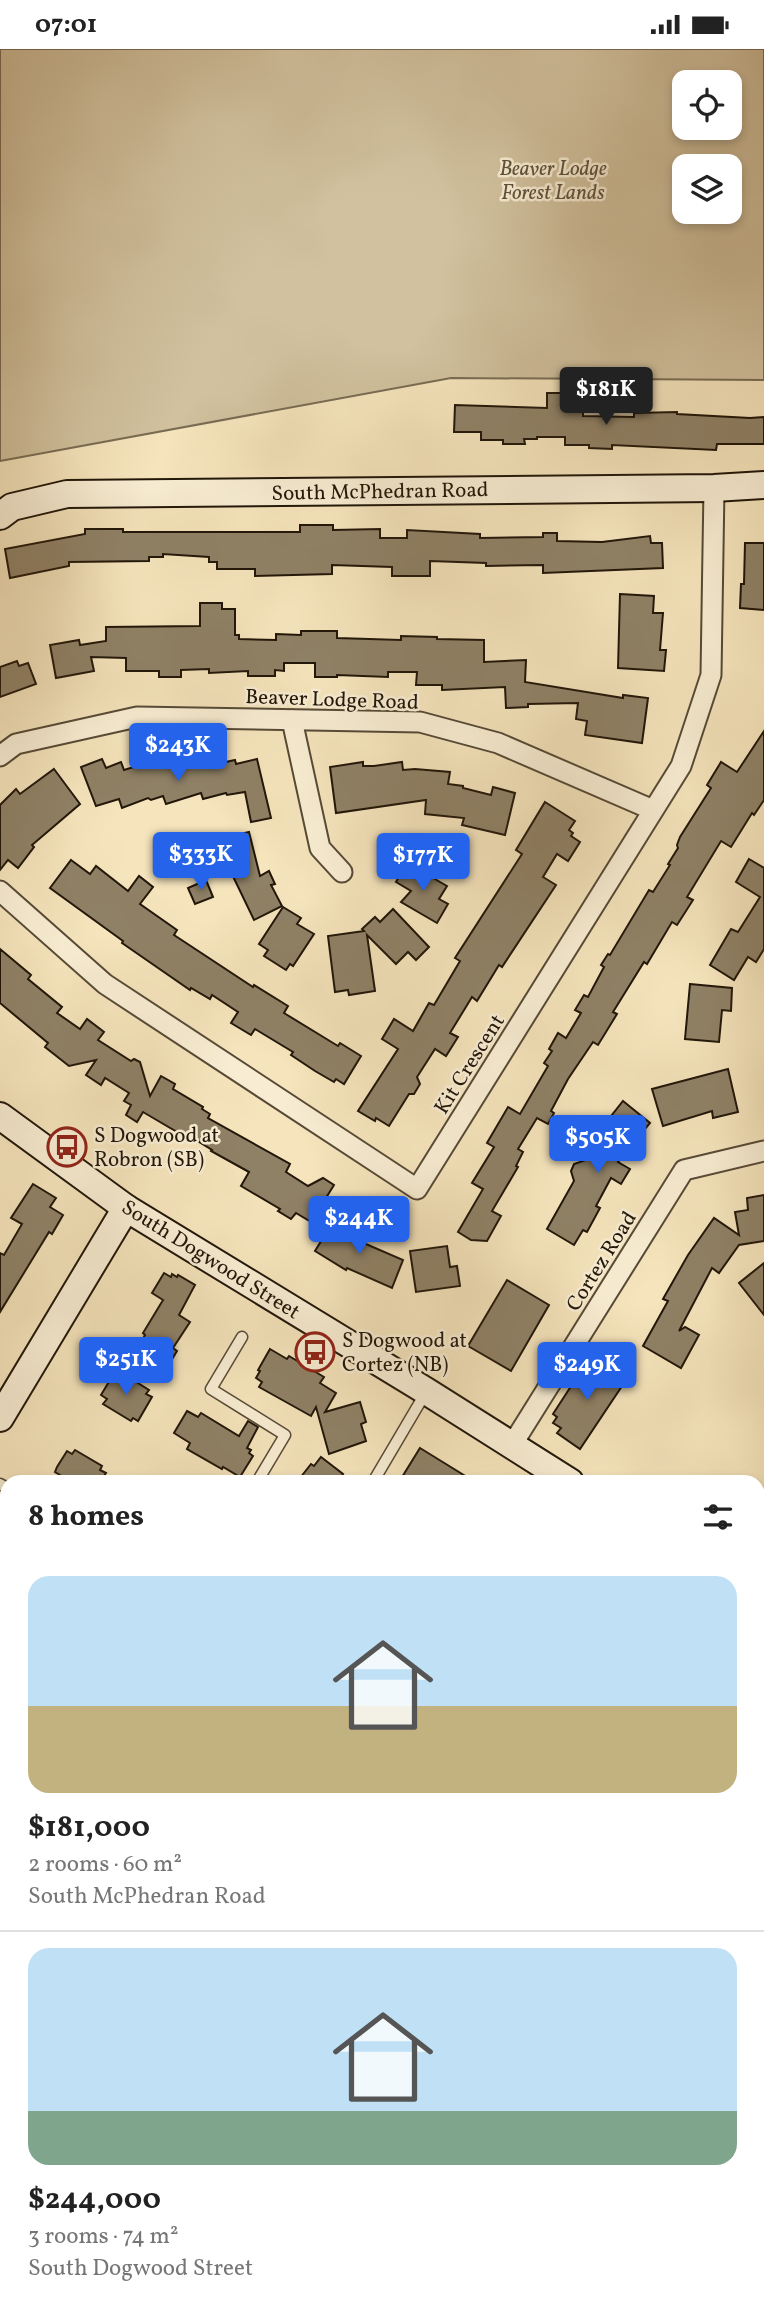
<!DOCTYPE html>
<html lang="en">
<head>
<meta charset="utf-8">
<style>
	:root { --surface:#fff; --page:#f6f6f6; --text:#222; --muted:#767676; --line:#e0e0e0; --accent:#2563eb }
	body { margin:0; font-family:Vollkorn,serif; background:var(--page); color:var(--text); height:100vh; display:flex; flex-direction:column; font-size:26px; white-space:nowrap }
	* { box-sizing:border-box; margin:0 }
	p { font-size:23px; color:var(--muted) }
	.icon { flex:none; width:38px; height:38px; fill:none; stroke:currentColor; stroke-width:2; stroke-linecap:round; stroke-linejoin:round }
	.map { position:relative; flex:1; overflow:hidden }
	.side { position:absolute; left:0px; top:1426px; width:765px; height:842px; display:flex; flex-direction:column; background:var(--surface); border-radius:21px 21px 0 0; box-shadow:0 4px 10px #0003 }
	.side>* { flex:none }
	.tools { position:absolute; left:672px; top:21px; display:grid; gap:14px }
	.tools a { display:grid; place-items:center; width:70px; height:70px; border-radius:14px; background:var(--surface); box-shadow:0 4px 10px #0003; font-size:35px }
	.price { position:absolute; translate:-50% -60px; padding:0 16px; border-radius:7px; background:var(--accent); color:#fff; font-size:23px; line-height:46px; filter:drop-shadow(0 2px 4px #0008) }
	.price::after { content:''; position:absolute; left:50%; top:42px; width:21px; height:16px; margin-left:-10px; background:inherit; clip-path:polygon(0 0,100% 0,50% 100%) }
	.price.active { background:#222; color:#fff }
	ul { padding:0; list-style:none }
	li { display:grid; align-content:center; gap:14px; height:371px; padding:0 28px }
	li+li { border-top:2px solid var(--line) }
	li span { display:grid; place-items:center; height:217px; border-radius:21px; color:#555 }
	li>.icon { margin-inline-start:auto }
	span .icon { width:126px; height:126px; fill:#fffc; stroke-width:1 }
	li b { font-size:30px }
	h2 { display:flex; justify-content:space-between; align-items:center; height:84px; padding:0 28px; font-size:30px }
	.status { display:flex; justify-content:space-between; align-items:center; height:49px; padding:0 35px; background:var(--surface); direction:ltr }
	.status svg { height:19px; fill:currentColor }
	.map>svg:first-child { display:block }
	.green { fill:#d1c19e; stroke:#796c54; stroke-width:2; fill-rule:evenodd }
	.building { fill:#8f8166; stroke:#211609; stroke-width:2 }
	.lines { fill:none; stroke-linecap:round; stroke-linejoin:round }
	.lane-casing { stroke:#564a36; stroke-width:13 }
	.street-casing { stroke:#564a36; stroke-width:23 }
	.secondary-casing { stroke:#211609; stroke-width:30 }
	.lane { stroke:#f8edd3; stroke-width:10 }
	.street { stroke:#f8edd3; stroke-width:19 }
	.secondary { stroke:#f8edd3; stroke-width:26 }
	.labels { text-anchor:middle; stroke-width:5; stroke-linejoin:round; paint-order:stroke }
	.park-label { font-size:21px; font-style:italic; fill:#5f523d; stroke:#f8edd3 }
	.street-label { font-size:21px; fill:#211609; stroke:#f8edd3 }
	.poi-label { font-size:21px; fill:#211609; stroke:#f8edd3; text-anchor:start }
</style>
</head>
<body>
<div class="status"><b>07:01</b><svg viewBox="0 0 49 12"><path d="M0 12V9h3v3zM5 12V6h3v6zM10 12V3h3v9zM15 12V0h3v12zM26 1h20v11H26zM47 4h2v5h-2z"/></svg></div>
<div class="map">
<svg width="764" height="2267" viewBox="0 0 764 2267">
	<rect width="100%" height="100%" fill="#f5e4bc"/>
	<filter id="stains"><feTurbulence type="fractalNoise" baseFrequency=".00286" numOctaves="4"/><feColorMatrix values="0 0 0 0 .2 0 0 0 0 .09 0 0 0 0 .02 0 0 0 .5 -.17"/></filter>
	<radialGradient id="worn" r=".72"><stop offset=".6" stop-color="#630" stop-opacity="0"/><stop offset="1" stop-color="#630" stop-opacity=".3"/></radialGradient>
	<g class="green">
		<path d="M0,0H764V331L451,329L0,412ZM730,33V79H684V33ZM730,117V163H684V117Z"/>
		<path d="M758,2142L764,2145V2267H401L405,2261H758Z"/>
	</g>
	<g class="building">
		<path d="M547,344H562L561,356H583V367L634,368V364L677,363V365L750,369L764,368V395H717L716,401L612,396V400L589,399V396H565V388H537V390H524L525,395H503V391H481V383H454L455,356L547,359Z"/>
		<path d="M300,476H333V481L380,480V489H407V481L480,485V489L543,488V484H557V492L602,493L650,487L651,494H662L663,519L543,524V516L486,517V514L430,512V527H392V518L332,516V525L255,527V520H217V513H209V508L163,505V508H149V512L69,513V517L10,529L5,500L85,485V480H123V483H300Z"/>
		<path d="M745,494H764V561L740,559L741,535H744Z"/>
		<path d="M620,545L654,547L653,564H663L660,601H666L664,622L618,619Z"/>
		<path d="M200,554H222V560H235V586H239V590L276,591V585L301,586V582H337V589L401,591V587L437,588V590L484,591V613L526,611L525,633L623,649V646L648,649L642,694L585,686L587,672L576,670L578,654L528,655V658L506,659L505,638L442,641V636H416L417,623H388V628L337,626V628H315V614H284V622L275,621V627H248V622L209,624V620L181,621V628H159V622H126V609L91,608L94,622L56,629L50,596L79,591L80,596L106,592V578L200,577Z"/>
		<path d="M17,612L19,617L28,614L36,635L0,648V618Z"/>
		<path d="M764,682V751L754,766L752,764L731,798L721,792L687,848L693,851L677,876L672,873L647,915L644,913L613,963L617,965L598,996L593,993L568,1030L551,1062L554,1064L548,1075L537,1069L518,1100L523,1103L516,1117L518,1118L492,1162L501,1167L487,1192L471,1191L458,1183L483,1140L472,1134L494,1098L487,1094L508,1058L520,1065L548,1017L544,1014L552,1002L549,1000L558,984L566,989L581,964L575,961L584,946L588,948L604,918L601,916L608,905L610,906L649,841L653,843L670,816L668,815L678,799L677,796L680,788L711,739L707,736L721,713L737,723Z"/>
		<path d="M166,708L169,719L199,711L200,715L211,711L212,716L235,711L236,715L257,710L271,769L251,773L245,743L227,746L226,744L203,750L201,744L166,755L163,747L151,751L148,749L122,759L119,750L96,757L81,718L102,710L106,719L121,713L124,721Z"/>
		<path d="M363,713V717H374L402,713L403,721L415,720L450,723L448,735L463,737V739L491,746L493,738L515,744L505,786L462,776L464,769L425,765L426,751L336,764L330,718Z"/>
		<path d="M54,720L80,755L32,796L34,798L18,819L8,811L0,821V756L16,740L20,745Z"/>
		<path d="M545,753L575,772L569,781L573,784L571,787L580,793L568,812L557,805L543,828L556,836L502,918L499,916L477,952L472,948L450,984L458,988L446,1007L435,1000L417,1028L420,1035L414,1045H409L389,1077L376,1069L375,1072L358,1062L398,1000L382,990L394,970L413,982L429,954L434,956L460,912L455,909L522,805L516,801Z"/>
		<path d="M249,783L260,827L269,822L275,835L271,836L282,857L254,871L229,819L226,820L219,790Z"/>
		<path d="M749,810L764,819V900L756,913L748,908L734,931L710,916L731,880L738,883L760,848L736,833Z"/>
		<path d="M71,811L90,825L96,817L128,842L139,827L153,838L140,855L177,881L174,886L253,938L254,936L288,957L284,964L338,997L340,994L361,1007L344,1035L336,1030L334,1033L315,1022L291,1006L293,1003L255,980L251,986L231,974L238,963L212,946L210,950L191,939L190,941L122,894L123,892L50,839Z"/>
		<path d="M407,814L447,837L439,850L448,855L437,874L401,853L411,842L396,833Z"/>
		<path d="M206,831L213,848L195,855L188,839Z"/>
		<path d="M283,858L301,869L297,875L314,885L293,917L290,915L286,921L264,907L268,901L259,895Z"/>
		<path d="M393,860L429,898L416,911L408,903L396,915L367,886L375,942L349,946L348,941L335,943L328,887L364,882L362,880L375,868L380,873Z"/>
		<path d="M0,900L31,926L28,930L62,958L57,964L80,980L87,970L104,983L98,991L131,1012L134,1010L140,1013L150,1047L161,1027L175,1035L173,1040L203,1058L202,1060L210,1065L208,1069L290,1115L286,1123L308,1137L323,1129L334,1136L311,1173L296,1164L291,1170L278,1162L280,1160L241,1137L249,1123L211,1102L212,1101L191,1088L189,1090L143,1063L137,1073L126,1066L131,1056L124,1052L129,1044L105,1029L101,1036L86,1026L96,1011L69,1017L45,998L48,994L0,954Z"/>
		<path d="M690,935L732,939L731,962L722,961L719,993L685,990Z"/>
		<path d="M728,1020L738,1063L713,1069L712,1062L663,1077L652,1040Z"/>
		<path d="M623,1052L650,1074L618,1113L630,1120L621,1135L611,1129L596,1157L600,1159L587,1183L583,1181L574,1196L547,1180L574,1132L571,1122L574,1115L589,1110L611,1081L604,1076Z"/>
		<path d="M33,1135L56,1149L50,1158L63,1166L52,1185L49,1183L0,1263V1204L4,1206L22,1175L11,1169Z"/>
		<path d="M764,1146V1192L739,1196L719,1224L712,1219L679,1282L685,1278L699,1286L681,1319L643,1297L668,1252L663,1250L688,1206L714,1169L739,1186L735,1163L748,1161L747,1149Z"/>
		<path d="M331,1176L340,1181L343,1177L362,1188L359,1192L403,1211L392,1239L347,1219L346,1221L315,1202Z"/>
		<path d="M447,1197L450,1218L457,1217L460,1237L416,1243L410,1202Z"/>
		<path d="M764,1214V1266L739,1234Z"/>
		<path d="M164,1224L171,1228L172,1225L177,1228L178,1226L195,1236L179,1266L190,1273L173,1299L177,1302L166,1320L151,1310L154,1304L140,1295L145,1286L143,1284L163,1251L152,1244Z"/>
		<path d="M507,1231L549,1256L511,1322L468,1297Z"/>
		<path d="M270,1300L287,1310L289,1307L324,1328L320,1334L336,1344L325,1363L360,1353L366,1373L361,1375L366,1392L329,1405L316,1358L311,1367L259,1338L262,1333L256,1329L260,1322L258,1321Z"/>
		<path d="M590,1308L626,1331L580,1400L557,1384L561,1379L553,1374L557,1368L553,1365Z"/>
		<path d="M122,1324L149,1341L146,1345L152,1348L138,1372L133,1369L131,1372L103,1355L107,1350L101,1346L113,1326L119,1329Z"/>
		<path d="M187,1362L198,1368L201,1364L239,1387L248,1372L258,1378L247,1399L251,1401L249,1404L253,1407L240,1428L223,1418L222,1420L187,1400L190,1394L174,1384Z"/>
		<path d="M420,1399L475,1433H399Z"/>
		<path d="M75,1401L102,1417L100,1421L106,1424L100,1433H56L60,1426L55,1423L57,1418L67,1402L72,1405Z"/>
		<path d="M321,1408L343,1425L337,1433H297L311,1415L314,1417Z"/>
	</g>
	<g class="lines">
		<g class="lane-casing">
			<g id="lane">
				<path d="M242,1288L211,1340L285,1386L257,1433"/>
				<path d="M373,1433L426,1343"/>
				<path d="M0,1435L7,1439"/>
				<path d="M0,1757L7,1761"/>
			</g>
		</g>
		<g class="street-casing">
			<g id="street">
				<path d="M292,671L320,799L342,823"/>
				<path d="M0,707L16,695L137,668L420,673L498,694L653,761"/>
				<path d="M0,842L105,935L417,1140L681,717L711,626L714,439"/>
				<path d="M512,1396L684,1121L764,1102"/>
				<path d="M0,2249L7,2237"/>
			</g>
		</g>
		<g class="secondary-casing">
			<g id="secondary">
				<path d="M0,467L12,458L67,445L714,439L764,436"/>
				<path d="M0,1067L126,1159L426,1342L570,1433"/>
				<path d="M0,1369L126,1159"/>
				<path d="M758,1554L764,1558"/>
			</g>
		</g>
		<use href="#lane" class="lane"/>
		<use href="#street" class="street"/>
		<use href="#secondary" class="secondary"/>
	</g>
	<defs>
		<g id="bus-ring" transform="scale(2.0125)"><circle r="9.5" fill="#f8edd3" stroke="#8f2418" stroke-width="1.5"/><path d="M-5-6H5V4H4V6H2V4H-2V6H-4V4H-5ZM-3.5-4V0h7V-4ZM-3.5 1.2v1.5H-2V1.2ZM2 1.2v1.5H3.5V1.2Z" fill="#8f2418"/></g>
	</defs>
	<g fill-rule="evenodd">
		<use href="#bus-ring" x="67" y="1098"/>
		<use href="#bus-ring" x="315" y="1303"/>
	</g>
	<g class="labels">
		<g class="park-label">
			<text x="553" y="126">Beaver Lodge<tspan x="553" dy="24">Forest Lands</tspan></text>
		</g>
		<g class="street-label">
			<text transform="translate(380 442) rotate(-1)" y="7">South McPhedran Road</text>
			<text transform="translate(332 650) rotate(2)" y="7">Beaver Lodge Road</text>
			<text transform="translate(469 1015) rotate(-58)" y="7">Kit Crescent</text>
			<text transform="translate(211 1210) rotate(32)" y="7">South Dogwood Street</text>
			<text transform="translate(601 1212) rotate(-58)" y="7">Cortez Road</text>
		</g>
		<g class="poi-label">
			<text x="94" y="1093">S Dogwood at<tspan x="94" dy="24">Robron (SB)</tspan></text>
			<text x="342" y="1298">S Dogwood at<tspan x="342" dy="24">Cortez (NB)</tspan></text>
		</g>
	</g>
	<rect width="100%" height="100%" filter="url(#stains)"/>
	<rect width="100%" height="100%" fill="url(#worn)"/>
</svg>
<div class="tools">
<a><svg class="icon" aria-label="locate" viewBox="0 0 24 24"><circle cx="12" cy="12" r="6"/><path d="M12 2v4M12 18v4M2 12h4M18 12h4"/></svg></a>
<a><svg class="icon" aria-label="layers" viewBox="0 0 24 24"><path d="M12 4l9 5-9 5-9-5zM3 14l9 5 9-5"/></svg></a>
</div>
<b class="price active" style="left:606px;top:378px">$181K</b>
<b class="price" style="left:178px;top:734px">$243K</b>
<b class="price" style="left:201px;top:843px">$333K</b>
<b class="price" style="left:423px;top:844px">$177K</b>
<b class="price" style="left:598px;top:1126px">$505K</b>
<b class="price" style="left:359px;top:1207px">$244K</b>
<b class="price" style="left:126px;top:1348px">$251K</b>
<b class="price" style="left:587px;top:1353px">$249K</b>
<section class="side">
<h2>8 homes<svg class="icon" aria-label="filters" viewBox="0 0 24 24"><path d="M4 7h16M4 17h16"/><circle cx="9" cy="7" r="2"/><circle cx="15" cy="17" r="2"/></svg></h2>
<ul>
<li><span style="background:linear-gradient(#bfe0f5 60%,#c2b280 0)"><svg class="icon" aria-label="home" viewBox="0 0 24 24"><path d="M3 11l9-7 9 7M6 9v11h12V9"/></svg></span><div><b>$181,000</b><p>2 rooms · 60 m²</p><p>South McPhedran Road</p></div></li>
<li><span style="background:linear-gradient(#bfe0f5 75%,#7fa58c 0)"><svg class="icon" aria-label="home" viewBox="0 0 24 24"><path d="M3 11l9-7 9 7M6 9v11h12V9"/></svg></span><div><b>$244,000</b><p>3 rooms · 74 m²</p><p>South Dogwood Street</p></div></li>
</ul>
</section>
</div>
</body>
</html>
